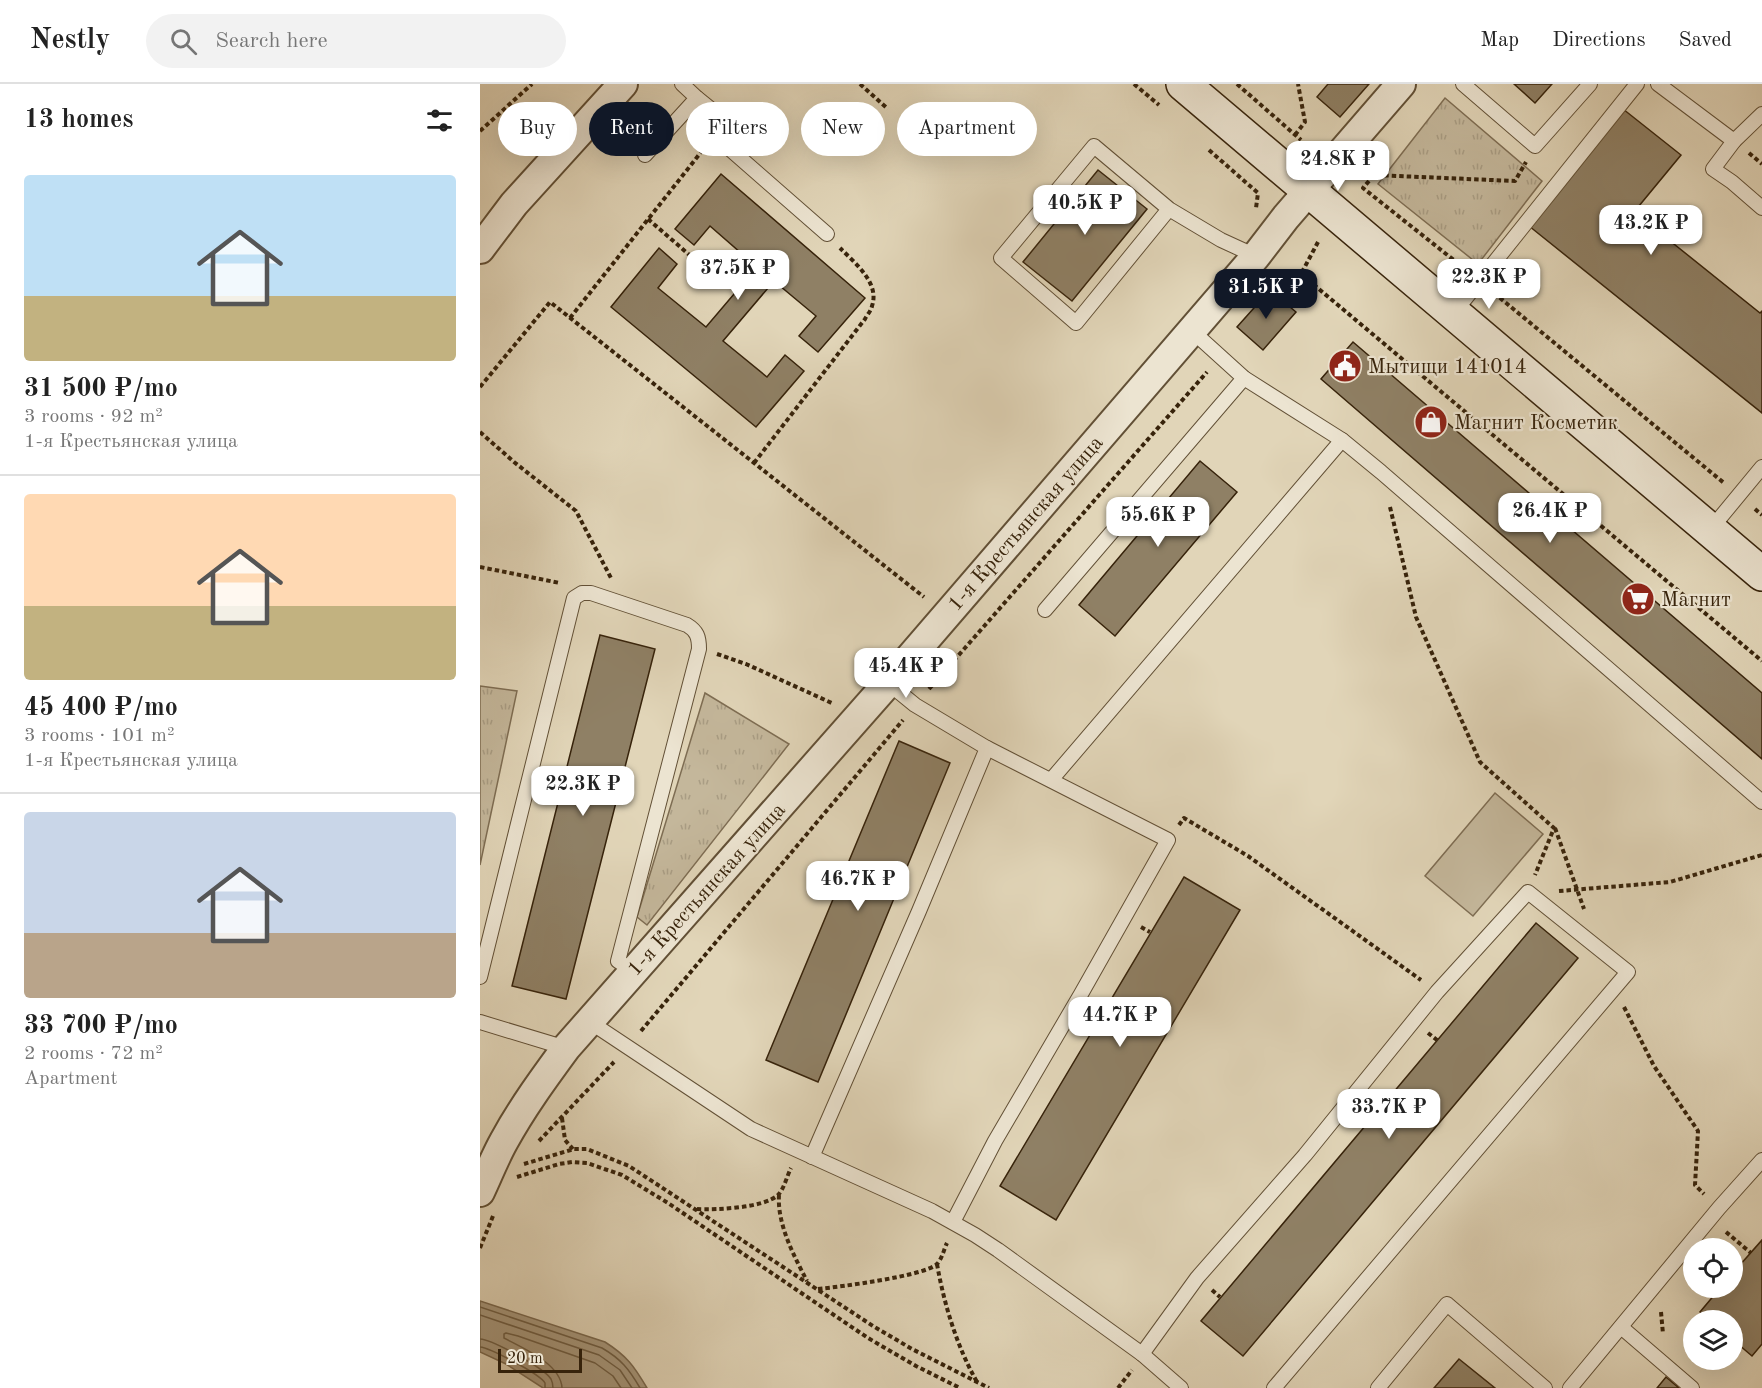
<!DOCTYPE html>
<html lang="en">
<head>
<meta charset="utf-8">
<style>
	:root { --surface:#fff; --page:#f2f2f2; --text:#222; --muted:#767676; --line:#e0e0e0; --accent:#111827 }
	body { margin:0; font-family:"Old Standard TT",serif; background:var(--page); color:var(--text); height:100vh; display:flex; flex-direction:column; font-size:22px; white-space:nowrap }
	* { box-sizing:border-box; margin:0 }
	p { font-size:20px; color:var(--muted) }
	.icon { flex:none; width:33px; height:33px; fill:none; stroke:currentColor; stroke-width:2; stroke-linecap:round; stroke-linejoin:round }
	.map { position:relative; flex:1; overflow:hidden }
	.side { display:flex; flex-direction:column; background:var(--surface); width:480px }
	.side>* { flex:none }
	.hud { position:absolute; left:18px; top:18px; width:570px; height:54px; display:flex; gap:12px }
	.fabs { position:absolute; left:1203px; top:1154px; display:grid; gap:12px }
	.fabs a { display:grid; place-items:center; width:60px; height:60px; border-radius:50%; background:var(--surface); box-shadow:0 6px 24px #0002; font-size:30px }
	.scale { position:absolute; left:18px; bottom:15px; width:84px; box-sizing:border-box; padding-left:6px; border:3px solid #37230b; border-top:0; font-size:16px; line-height:21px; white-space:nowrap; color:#37230b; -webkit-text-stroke:4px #ece4d1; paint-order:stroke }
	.price { position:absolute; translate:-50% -51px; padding:0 14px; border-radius:12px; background:#fff; color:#222; font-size:20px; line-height:39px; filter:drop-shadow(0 2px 3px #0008) }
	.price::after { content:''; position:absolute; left:50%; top:36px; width:18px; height:14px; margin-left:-9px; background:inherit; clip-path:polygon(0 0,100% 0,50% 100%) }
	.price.on { background:var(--accent); color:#fff }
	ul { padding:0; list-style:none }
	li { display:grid; align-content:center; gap:12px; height:318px; padding:0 24px }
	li+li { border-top:2px solid var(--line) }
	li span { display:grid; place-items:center; height:186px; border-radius:6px; color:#555 }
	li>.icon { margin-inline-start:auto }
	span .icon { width:108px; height:108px; fill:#fffc; stroke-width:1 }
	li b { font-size:26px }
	h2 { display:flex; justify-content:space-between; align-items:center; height:72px; padding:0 24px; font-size:26px }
	.tag { padding:0 21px; border-radius:27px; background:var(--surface); box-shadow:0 6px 24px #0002; font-size:21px; line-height:54px }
	.tag.on { background:var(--accent); color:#fff }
	header { display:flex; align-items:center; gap:36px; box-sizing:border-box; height:84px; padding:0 30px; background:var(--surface); border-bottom:2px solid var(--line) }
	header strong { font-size:28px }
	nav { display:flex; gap:33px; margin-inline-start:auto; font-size:21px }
	.search { width:420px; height:54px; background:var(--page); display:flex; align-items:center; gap:15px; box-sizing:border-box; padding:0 21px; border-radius:33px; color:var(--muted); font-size:22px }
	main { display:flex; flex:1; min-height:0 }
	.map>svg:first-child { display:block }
	.green { fill:#c4b79b; stroke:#7e6d53; stroke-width:1.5 }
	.park { fill:url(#park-tufts); stroke:#7e6d53; stroke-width:1.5 }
	.water { fill:#a7987d; stroke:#7a694f; stroke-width:1.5 }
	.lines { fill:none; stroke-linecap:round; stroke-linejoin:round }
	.shore { stroke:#6f5e44; stroke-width:1.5 }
	.building { fill:#8f8065; stroke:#37230b; stroke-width:1.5 }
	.lane-casing { stroke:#625036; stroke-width:16 }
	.street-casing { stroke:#625036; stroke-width:32 }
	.secondary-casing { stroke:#37230b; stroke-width:36 }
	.path { stroke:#37230b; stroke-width:4; stroke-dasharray:4.5 3; stroke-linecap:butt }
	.lane { stroke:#ece4d1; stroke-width:14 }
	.street { stroke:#ece4d1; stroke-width:28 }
	.secondary { stroke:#ece4d1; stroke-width:33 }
	.labels { text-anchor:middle; stroke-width:4.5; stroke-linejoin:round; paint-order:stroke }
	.poi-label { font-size:21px; fill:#37230b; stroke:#ece4d1; text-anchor:start }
	.street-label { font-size:21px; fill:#37230b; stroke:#ece4d1 }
</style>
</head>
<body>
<header>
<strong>Nestly</strong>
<div class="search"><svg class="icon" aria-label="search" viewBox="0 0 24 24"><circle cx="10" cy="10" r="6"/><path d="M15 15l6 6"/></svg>Search here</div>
<nav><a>Map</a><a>Directions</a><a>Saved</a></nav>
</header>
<main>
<section class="side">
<h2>13 homes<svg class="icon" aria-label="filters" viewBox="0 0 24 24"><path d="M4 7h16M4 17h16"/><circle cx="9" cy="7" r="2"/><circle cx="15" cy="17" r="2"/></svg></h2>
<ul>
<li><span style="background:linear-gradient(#bfe0f5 65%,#c2b280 0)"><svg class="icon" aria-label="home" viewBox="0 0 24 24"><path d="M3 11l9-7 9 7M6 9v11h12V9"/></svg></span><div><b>31 500 ₽/mo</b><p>3 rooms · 92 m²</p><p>1-я Крестьянская улица</p></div></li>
<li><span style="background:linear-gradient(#ffd9b3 60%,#c2b280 0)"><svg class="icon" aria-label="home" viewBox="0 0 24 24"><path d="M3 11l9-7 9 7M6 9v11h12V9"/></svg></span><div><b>45 400 ₽/mo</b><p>3 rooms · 101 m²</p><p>1-я Крестьянская улица</p></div></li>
<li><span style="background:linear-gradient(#c9d6e8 65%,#b9a48a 0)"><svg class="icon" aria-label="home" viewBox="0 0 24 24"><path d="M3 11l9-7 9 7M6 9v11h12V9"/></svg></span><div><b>33 700 ₽/mo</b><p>2 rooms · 72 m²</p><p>Apartment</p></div></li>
</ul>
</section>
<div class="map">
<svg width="1282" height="1304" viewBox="0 0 1282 1304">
	<defs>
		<pattern id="park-tufts" width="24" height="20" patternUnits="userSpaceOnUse" patternTransform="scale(1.5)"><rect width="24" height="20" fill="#c4b79b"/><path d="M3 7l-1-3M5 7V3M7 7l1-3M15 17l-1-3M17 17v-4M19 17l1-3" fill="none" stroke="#a99d84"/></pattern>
	</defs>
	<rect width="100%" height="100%" fill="#e1d5b8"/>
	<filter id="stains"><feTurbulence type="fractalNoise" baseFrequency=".00333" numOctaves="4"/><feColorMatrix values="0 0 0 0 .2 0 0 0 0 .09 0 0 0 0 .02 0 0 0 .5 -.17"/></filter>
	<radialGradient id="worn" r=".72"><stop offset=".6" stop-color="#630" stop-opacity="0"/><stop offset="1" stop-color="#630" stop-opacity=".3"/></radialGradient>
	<path class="green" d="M1015,709L1063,750L993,832L945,792Z"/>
	<g class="park">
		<path d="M965,14L1062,97L998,180L898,100Z"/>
		<path d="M0,602L37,607L0,781Z"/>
		<path d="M225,609L309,660L167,841L157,833Z"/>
	</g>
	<path class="water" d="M0,1217L125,1258C147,1272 154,1282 167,1304H63L26,1280L0,1268Z"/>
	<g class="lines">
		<g class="shore">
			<path d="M0,1223L122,1264C141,1275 149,1285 160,1304"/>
			<path d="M0,1231L119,1271L140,1286L152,1304"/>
			<path d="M0,1255C13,1256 64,1284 71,1295C73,1299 73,1300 73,1304"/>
			<path d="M0,1263C10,1264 60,1290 65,1299C65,1301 65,1302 65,1304"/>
			<path d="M82,1304C81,1280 43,1264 24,1254V1250L26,1249L38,1252L115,1279L133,1292L141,1304"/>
		</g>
	</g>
	<g class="building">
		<path d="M848,0H889L860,33L837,13Z"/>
		<path d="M1034,0H1072L1055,19Z"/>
		<path d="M1143,25L1201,71L1154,128L1280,229L1282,227V329L1049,142Z"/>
		<path d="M618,86L667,125L592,217L543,178Z"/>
		<path d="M241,90L385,214L338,268L319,252L336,232L294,197L243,257L287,293L305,271L324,287L276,343L131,223L179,164L197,180L178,204L226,243L277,183L230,142L214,161L195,145Z"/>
		<path d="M790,206L816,228L783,266L757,243Z"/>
		<path d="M873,258L1282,609V675L841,295Z"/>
		<path d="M720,377L757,408L635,552L599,521Z"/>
		<path d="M120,551L175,565L86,915L32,902Z"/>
		<path d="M419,657L470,679L338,998L286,976Z"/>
		<path d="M704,793L760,826L576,1136L520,1102Z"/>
		<path d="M1056,839L1098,874L763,1272L721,1237Z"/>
		<path d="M1282,1156V1260L1272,1272L1252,1255V1236H1230L1220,1228L1241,1203H1252V1190Z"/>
		<path d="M979,1275L1015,1304H954Z"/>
		<path d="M1186,1293L1199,1304H1177Z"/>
	</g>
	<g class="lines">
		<g class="lane-casing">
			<g id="lane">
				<path d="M983,0L1055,62L1110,0"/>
				<path d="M1178,0L1254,57L1282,30"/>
				<path d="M217,14L238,31L240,42L235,52L347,150"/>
				<path d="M1254,57L1233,85L1252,98L1282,124"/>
				<path d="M165,71L217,14L202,0"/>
				<path d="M689,125L596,239L521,174L614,62L689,125L741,156L776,172"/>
				<path d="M973,230L1157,0"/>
				<path d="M711,246L764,294L862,356L901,388L1282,718"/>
				<path d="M1230,446L1282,383"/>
				<path d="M565,526L764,294"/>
				<path d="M571,696L862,356"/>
				<path d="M0,893L94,514L102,509H111L207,541C217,547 219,553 219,565L138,877L153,887"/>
				<path d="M0,938L86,964"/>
				<path d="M110,938L271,1045L452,1127L495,1151L518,1166L662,1270L701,1304"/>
				<path d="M332,1073L439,827L507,664L435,621L408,599"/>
				<path d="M473,1138L515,1057L601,910L688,756L507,664"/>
				<path d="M1141,1243L1212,1304"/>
				<path d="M662,1270L717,1194L825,1071L957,908L1048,808L1148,888L794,1304"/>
				<path d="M898,1304L967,1220L1065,1304"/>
				<path d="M1090,1304L1239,1124L1282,1076"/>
			</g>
		</g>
		<g class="street-casing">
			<g id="street">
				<path d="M0,165L34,120L143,0"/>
				<path d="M0,1108C8,1091 15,1073 24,1057C42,1024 64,994 86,964L408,599L776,172L806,133L921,0"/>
			</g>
		</g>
		<g class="secondary-casing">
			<path id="secondary" d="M703,0L1282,490"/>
		</g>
		<g class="path">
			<path d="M380,0L408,25"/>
			<path d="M654,0L679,21"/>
			<path d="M757,0L821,56"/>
			<path d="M0,47L52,0"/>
			<path d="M815,51L825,38L818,0"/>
			<path d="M729,66L778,109L776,124"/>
			<path d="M1269,69L1282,80"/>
			<path d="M168,135L221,181"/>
			<path d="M838,158L821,190L1282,577"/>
			<path d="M985,185L883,104L894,91L1035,97L1046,78"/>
			<path d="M798,188L821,190"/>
			<path d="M1014,209L1244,399"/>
			<path d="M90,234L222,67"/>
			<path d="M0,303L70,218L444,513"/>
			<path d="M0,348L34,378L96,427L131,494"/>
			<path d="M274,379L385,235C387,231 391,227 392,222C400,199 375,179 360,164"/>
			<path d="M910,423L936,533L1000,678L1074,744L1055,791"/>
			<path d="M1275,425L1282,431"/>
			<path d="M0,483L80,499"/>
			<path d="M237,570L266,580L354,620"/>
			<path d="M449,605L727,288"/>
			<path d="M699,741L704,734L768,772L941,896"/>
			<path d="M1075,744L1104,825"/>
			<path d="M1079,807L1190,798L1282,771"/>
			<path d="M661,843L670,848"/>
			<path d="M1144,923L1174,982L1218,1047L1215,1101L1224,1110"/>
			<path d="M161,947L423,636"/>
			<path d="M948,949L957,956"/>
			<path d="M82,1034L85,1056L93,1065"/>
			<path d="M59,1057L134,978"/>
			<path d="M44,1080L94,1065H107L149,1082L393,1242L432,1265L509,1304"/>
			<path d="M37,1093L79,1080L92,1078L107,1079L142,1091L188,1119L388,1254L436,1282L480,1304"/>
			<path d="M299,1111C297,1140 314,1172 327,1197"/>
			<path d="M217,1125C236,1126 284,1124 298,1111C304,1105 307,1092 311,1084"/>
			<path d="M1246,1148L1271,1169"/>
			<path d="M0,1164L13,1132"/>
			<path d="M457,1180C464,1220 477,1263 497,1298"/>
			<path d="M338,1205C358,1203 445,1192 457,1180C462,1175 464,1165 467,1159"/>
			<path d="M732,1206L740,1213"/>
			<path d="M1181,1228L1183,1250"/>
			<path d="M638,1304L652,1286"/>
		</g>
		<use href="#lane" class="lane"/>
		<use href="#street" class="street"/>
		<use href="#secondary" class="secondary"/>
	</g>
	<defs>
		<g id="civic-disc" transform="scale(1.725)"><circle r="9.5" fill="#8f2418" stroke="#ece4d1"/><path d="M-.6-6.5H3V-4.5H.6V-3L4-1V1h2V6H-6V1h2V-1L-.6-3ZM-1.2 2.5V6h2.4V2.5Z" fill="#fff"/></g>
		<g id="shop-disc" transform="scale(1.725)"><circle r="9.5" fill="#8f2418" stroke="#ece4d1"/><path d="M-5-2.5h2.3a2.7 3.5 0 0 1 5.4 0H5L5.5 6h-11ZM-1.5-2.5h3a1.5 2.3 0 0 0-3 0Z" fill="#fff"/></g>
		<g id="supermarket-disc" transform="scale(1.725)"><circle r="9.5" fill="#8f2418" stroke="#ece4d1"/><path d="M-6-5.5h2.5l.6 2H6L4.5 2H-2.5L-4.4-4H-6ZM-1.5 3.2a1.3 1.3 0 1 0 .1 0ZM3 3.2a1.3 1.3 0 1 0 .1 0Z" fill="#fff"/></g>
	</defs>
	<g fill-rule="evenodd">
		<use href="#civic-disc" x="865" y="282"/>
		<use href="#shop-disc" x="951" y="338"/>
		<use href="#supermarket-disc" x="1158" y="515"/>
	</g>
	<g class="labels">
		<g class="poi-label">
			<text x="888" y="289">Мытищи 141014</text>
			<text x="974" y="345">Магнит Косметик</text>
			<text x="1181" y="522">Магнит</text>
		</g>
		<g class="street-label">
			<text transform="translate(545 439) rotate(-49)" y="7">1-я Крестьянская улица</text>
			<text transform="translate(226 805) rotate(-48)" y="7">1-я Крестьянская улица</text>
		</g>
	</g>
	<rect width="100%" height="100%" filter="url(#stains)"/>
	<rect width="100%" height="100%" fill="url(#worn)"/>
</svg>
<div class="fabs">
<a><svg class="icon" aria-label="locate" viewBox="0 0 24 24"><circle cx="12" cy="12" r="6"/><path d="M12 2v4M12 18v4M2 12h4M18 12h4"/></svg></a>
<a><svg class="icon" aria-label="layers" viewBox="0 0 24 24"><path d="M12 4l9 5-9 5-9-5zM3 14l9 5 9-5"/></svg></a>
</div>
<div class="scale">20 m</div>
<b class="price" style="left:858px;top:108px">24.8K ₽</b>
<b class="price" style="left:605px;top:152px">40.5K ₽</b>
<b class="price" style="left:1171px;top:172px">43.2K ₽</b>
<b class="price" style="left:258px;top:217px">37.5K ₽</b>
<b class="price" style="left:1009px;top:226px">22.3K ₽</b>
<b class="price on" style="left:786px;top:236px">31.5K ₽</b>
<b class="price" style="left:1070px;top:460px">26.4K ₽</b>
<b class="price" style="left:678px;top:464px">55.6K ₽</b>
<b class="price" style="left:426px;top:615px">45.4K ₽</b>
<b class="price" style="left:103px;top:733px">22.3K ₽</b>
<b class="price" style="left:378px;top:828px">46.7K ₽</b>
<b class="price" style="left:640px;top:964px">44.7K ₽</b>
<b class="price" style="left:909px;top:1056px">33.7K ₽</b>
<div class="hud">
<a class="tag">Buy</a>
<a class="tag on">Rent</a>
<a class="tag">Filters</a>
<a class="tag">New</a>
<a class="tag">Apartment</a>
</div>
</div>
</main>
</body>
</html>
